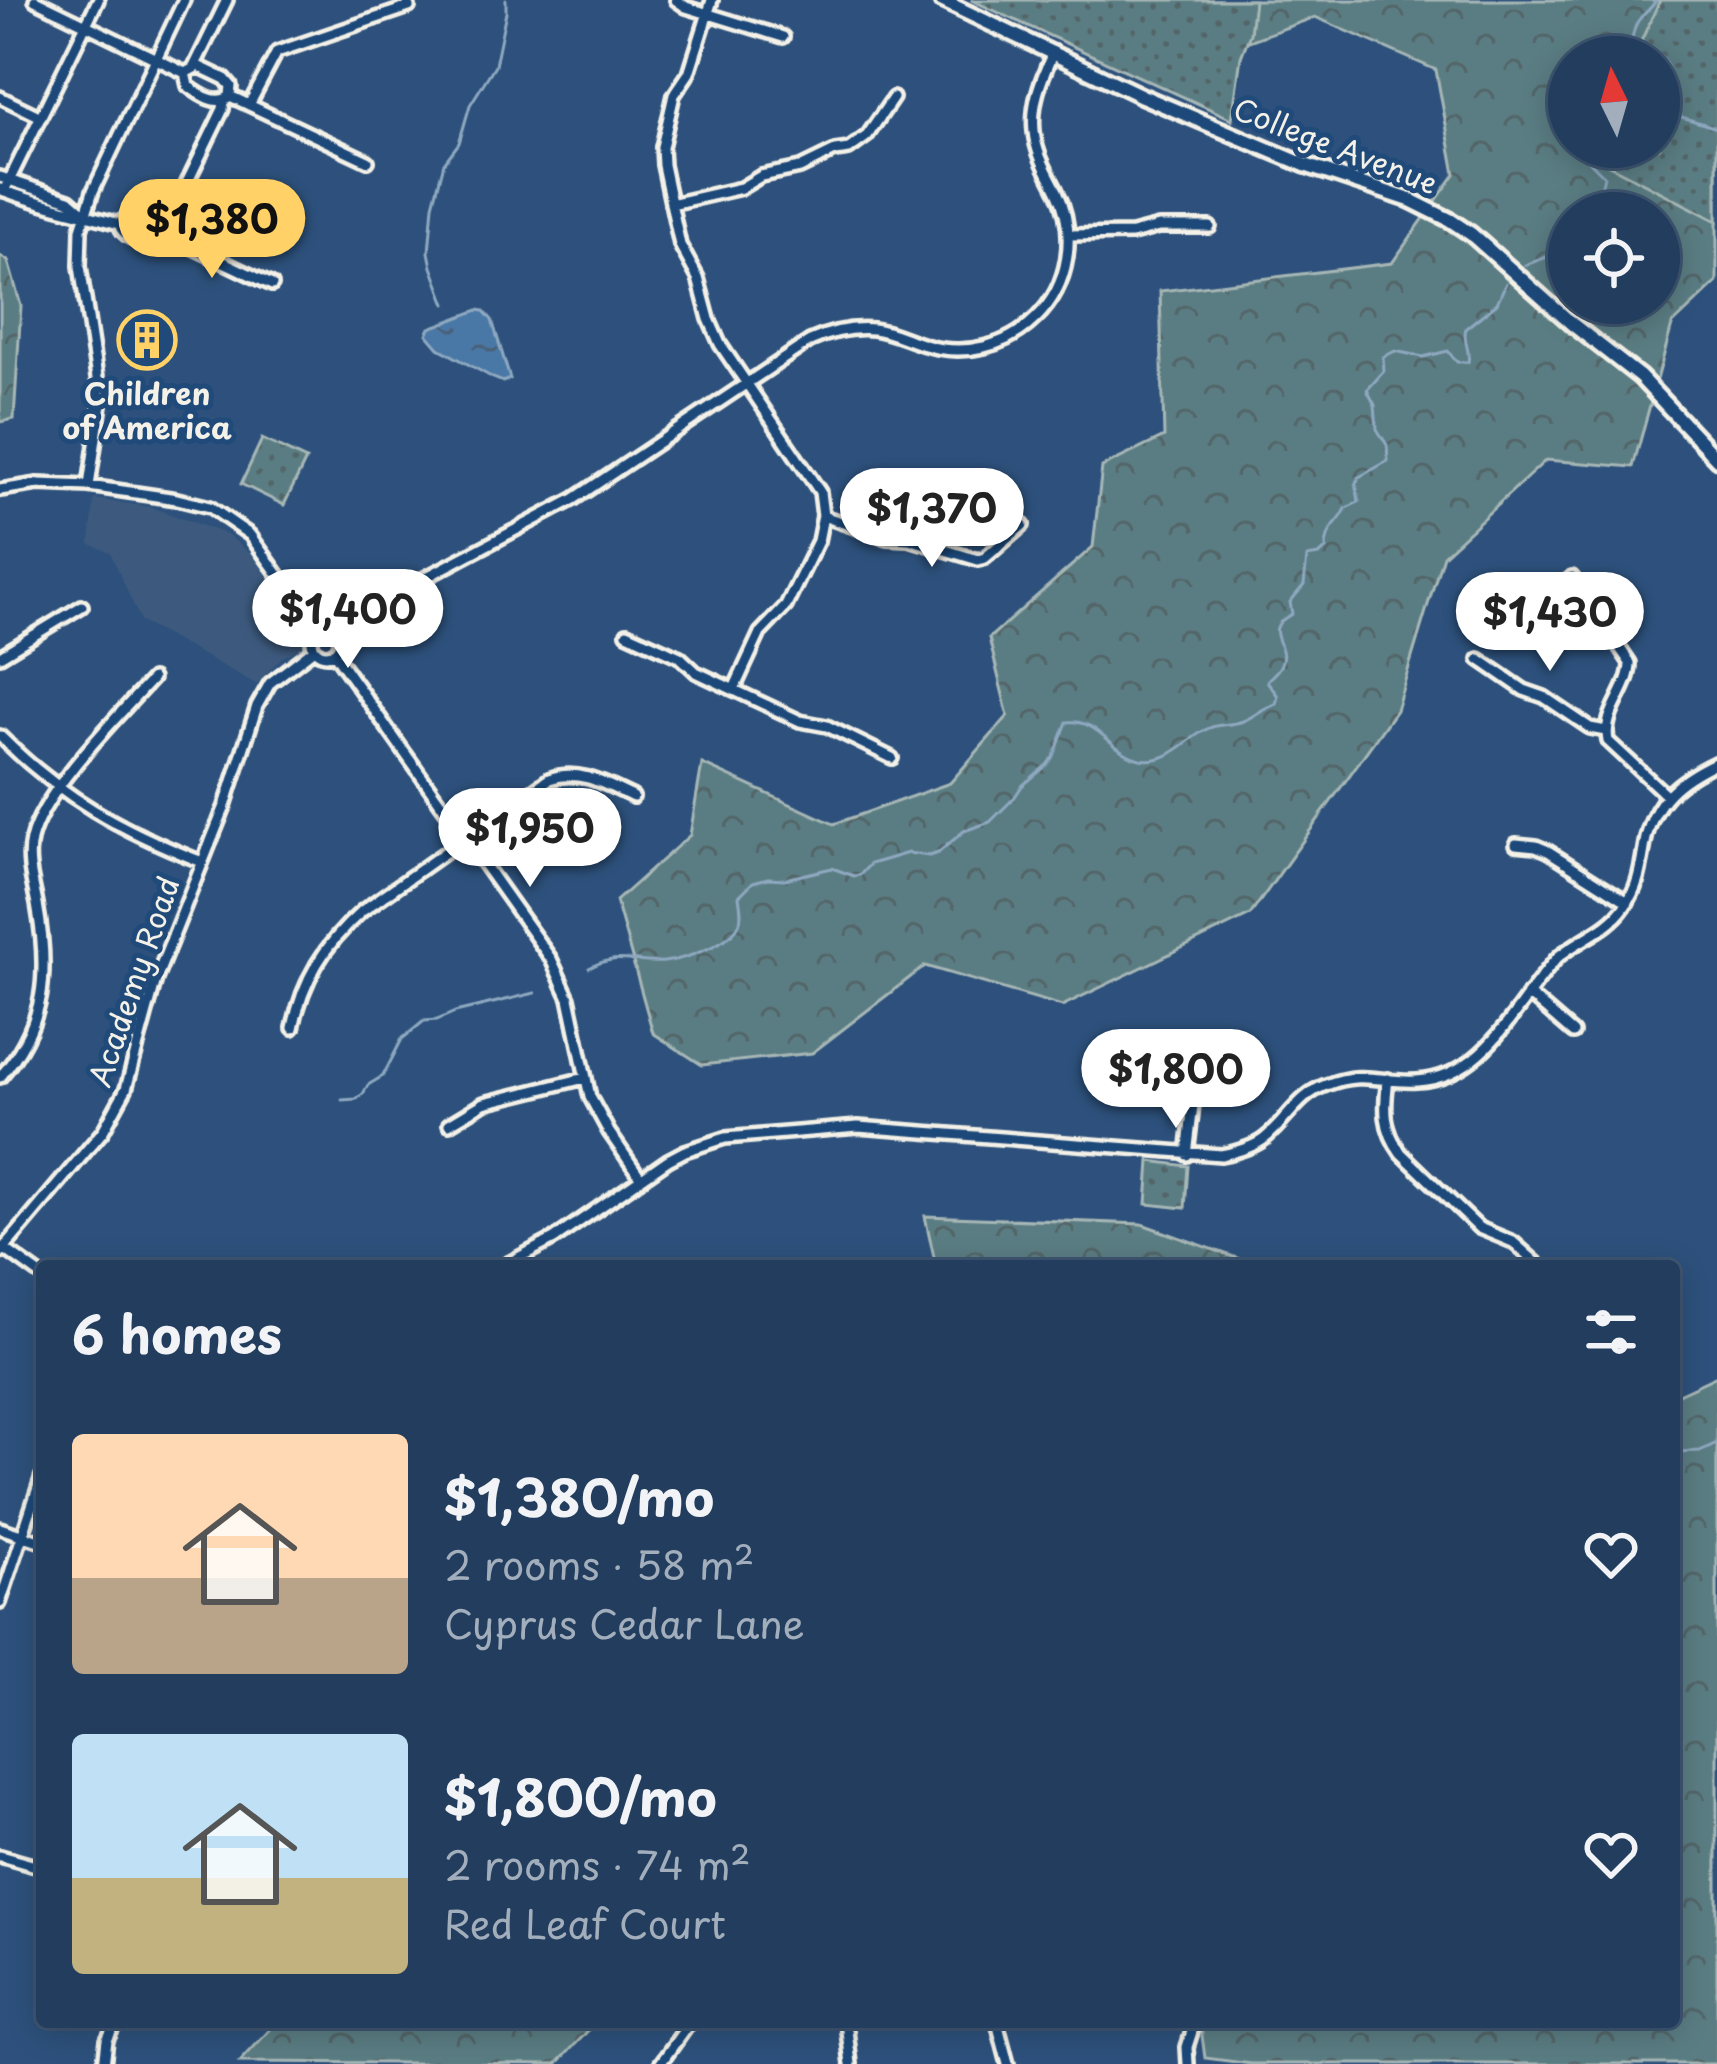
<!DOCTYPE html>
<html lang="en">
<head>
<meta charset="utf-8">
<style>
  :root { --surface:#223d5d; --page:#2e4866; --text:#f1f3f6; --muted:#a2aebc; --line:#3f5672; --accent:#ffd166 }
  body { margin:0; font-family:"Playpen Sans",sans-serif; background:var(--page); color:var(--text); height:100vh; display:flex; flex-direction:column; font-size:45px; white-space:nowrap }
  * { box-sizing:border-box; margin:0 }
  p { font-size:39px; color:var(--muted) }
  .icon { flex:none; width:66px; height:66px; fill:none; stroke:currentColor; stroke-width:2; stroke-linecap:round; stroke-linejoin:round }
  .map { position:relative; flex:1; overflow:hidden }
  .side { position:absolute; left:36px; top:1260px; width:1644px; height:768px; display:flex; flex-direction:column; background:var(--surface); border-radius:12px; box-shadow:0 6px 30px #0003,0 0 0 3px var(--line) }
  .side>* { flex:none }
  .needle { width:78px; rotate:355deg }
  .buttons { position:absolute; left:1548px; top:36px; display:grid; gap:24px }
  .buttons a { display:grid; place-items:center; width:132px; height:132px; border-radius:50%; background:var(--surface); box-shadow:0 6px 30px #0003,0 0 0 3px var(--line); font-size:60px }
  .price { position:absolute; translate:-50% -102px; padding:0 27px; border-radius:42px; background:#fff; color:#222; font-size:39px; line-height:78px; filter:drop-shadow(0 3px 6px #0008) }
  .price::after { content:''; position:absolute; left:50%; top:72px; width:36px; height:27px; margin-left:-18px; background:inherit; clip-path:polygon(0 0,100% 0,50% 100%) }
  .price.on { background:var(--accent); color:#111 }
  ul { padding:0; list-style:none }
  li { display:flex; align-items:center; gap:36px; height:300px; padding:0 36px }
  li span { display:grid; place-items:center; flex:none; width:336px; height:240px; border-radius:12px; color:#555 }
  li>.icon { margin-inline-start:auto }
  span .icon { width:144px; height:144px; fill:#fffc; stroke-width:1 }
  li b { font-size:51px }
  h2 { display:flex; justify-content:space-between; align-items:center; height:144px; padding:0 36px; font-size:51px }
  .map>svg:first-child { display:block }
  .built { fill:#3d5a7e }
  .forest { fill:url(#forest-crowns); stroke:#a7b7b6; stroke-width:3; fill-rule:evenodd }
  .park { fill:url(#park-dots); stroke:#a7b7b6; stroke-width:3 }
  .water { fill:url(#water-ripples); stroke:#8ea8c0; stroke-width:3 }
  .lines { fill:none; stroke-linecap:round; stroke-linejoin:round }
  .stream { stroke:#8ea8c0; stroke-width:3 }
  .street-casing { stroke:#f4f1e8; stroke-width:18 }
  .secondary-casing { stroke:#f4f1e8; stroke-width:21 }
  .street { stroke:#1f4a7a; stroke-width:9 }
  .secondary { stroke:#1f4a7a; stroke-width:12 }
  .labels { text-anchor:middle; stroke-width:10; stroke-linejoin:round; paint-order:stroke }
  .street-label { font-size:30px; fill:#f4f1e8; stroke:#1f4a7a }
  .poi-label { font-size:30px; font-weight:bold; fill:#f4f1e8; stroke:#1f4a7a }
</style>
</head>
<body>
<div class="map">
<svg width="1717" height="2064" viewBox="0 0 1717 2064">
  <defs>
    <pattern id="forest-crowns" width="20" height="18" patternUnits="userSpaceOnUse" patternTransform="scale(3)"><rect width="20" height="18" fill="#5a7d83"/><path d="M2 6a3 3 0 1 1 6 0M12 15a3 3 0 1 1 6 0" fill="none" stroke="#526568"/></pattern>
    <pattern id="park-dots" width="8" height="8" patternUnits="userSpaceOnUse" patternTransform="scale(3)"><rect width="8" height="8" fill="#5a7d83"/><path d="M2 2h.1M6 6h.1" fill="none" stroke="#526568" stroke-width="1.8" stroke-linecap="round"/></pattern>
    <pattern id="water-ripples" width="26" height="14" patternUnits="userSpaceOnUse" patternTransform="scale(3)"><rect width="26" height="14" fill="#4a77a6"/><path d="M2 4q2-2 4 0t4 0M15 11q2-2 4 0t4 0" fill="none" stroke="#4a6076"/></pattern>
  </defs>
  <rect width="100%" height="100%" fill="#2d517c"/>
  <filter id="ink" filterUnits="userSpaceOnUse"><feTurbulence type="fractalNoise" baseFrequency=".00833" numOctaves="2"/><feDisplacementMap in="SourceGraphic" scale="24" xChannelSelector="R" yChannelSelector="G"/><feConvolveMatrix kernelMatrix="1 2 1 2 8 2 1 2 1" color-interpolation-filters="sRGB"/></filter>
  <g filter="url(#ink)">
    <!-- built -->
    <path class="built" d="M94 499 151 507 228 535 252 555 306 631 302 647 281 658 256 684 141 622 110 552 90 544Z"/>
    <!-- forest -->
    <path class="forest" d="M1050 0H1717V282L1672 325 1633 467 1546 460 1443 555 1396 710 1250 915 1062 1006 925 966 812 1053 702 1065 653 1033 616 901 690 835 702 764 834 824 950 783 1008 716 989 638 1093 547 1102 467 1164 437 1160 291 1392 263 1455 174 1436 70 1315 17 1208 56ZM1569 57H1659V147H1569ZM1569 213H1659V303H1569Z
      M0 256 8 261 21 306 14 419 0 422Z
      M925 1216 1142 1224 1259 1266H936Z
      M1717 1376V2064H1251L1205 2058 1201 2028 1206 2022H1674V1396Z
      M277 2022H596L557 2064 240 2062Z"/>
    <!-- park -->
    <path class="park" d="M971 0H1254L1250 34 1241 57 1232 119Z
      M1660 0H1717V221L1578 149 1659 147V57H1624L1630 47 1637 50Z
      M262 439 306 460 284 505 241 484Z
      M1150 1161 1188 1166 1185 1208 1147 1204Z"/>
    <!-- water -->
    <path class="water" d="M478 310 484 311 492 320 510 379 503 382 493 378 439 348 427 334 430 328Z"/>
    <g class="lines">
      <!-- stream -->
      <path class="stream" d="M1632 40C1642 46 1651 48 1659 55 1674 67 1669 97 1675 115
        M1629 57C1631 46 1632 30 1638 21 1644 12 1651 10 1656 0
        M1659 122 1675 115 1717 128
        M1579 213 1587 203 1599 198 1604 176 1585 157 1586 147
        M1525 265 1569 249
        M446 304 432 267 429 252 433 205 444 163 459 143 470 105 495 65 506 12V0
        M589 968C619 951 633 965 664 962 683 960 732 943 739 924 743 916 740 905 739 896L753 882 768 878 785 879 832 868 854 876 860 875 870 864 881 861 908 853 929 856 938 853 964 831 990 822 1014 798 1022 786 1047 765 1054 756 1067 722C1099 718 1111 753 1140 759 1170 764 1183 741 1207 729 1218 723 1231 726 1243 721 1256 716 1261 708 1276 704L1278 696 1267 681C1271 676 1277 672 1280 666 1292 644 1258 631 1292 614L1290 602 1304 585 1307 557 1319 555 1326 549C1327 525 1339 526 1346 508L1359 502 1356 483 1359 477 1388 461 1387 445 1377 429 1375 405 1367 390 1384 371 1383 357 1395 351 1423 357 1448 351 1457 362H1468C1471 350 1462 341 1466 328L1497 303 1506 283
        M342 1100 356 1099 363 1094 368 1085 383 1076 402 1039 424 1021 437 1020 455 1012 535 993
        M1674 1452 1700 1451 1717 1443"/>
      <defs>
        <path id="street" d="M35 0 185 73 188 86C200 95 217 107 230 96L231 86 225 79 198 66 185 73
          M676 0 686 7 783 37
          M712 0 689 73 674 95 662 147 663 165 680 245 698 278 709 319 720 344 814 483 820 492 823 516 818 541 786 606 760 633 734 689
          M194 67 227 0
          M230 96 368 161
          M0 97 41 117
          M249 105 277 52 409 7 407 0
          M0 177 69 200 85 214
          M0 189C39 205 79 212 119 224 124 241 146 243 162 245L171 237 167 224C152 217 131 209 119 224
          M4 191 98 0
          M671 204 741 188 761 176 800 168 835 151 849 149 867 136 893 98
          M167 224 223 109 224 101
          M1069 235 1132 234 1159 227H1210
          M171 237 272 285
          M89 486 101 404 80 266 81 229 93 191 184 0
          M0 490 38 484 89 486 177 499 210 507 250 535 317 629
          M823 516 887 538 909 539 978 560 985 558 1023 525
          M1572 577 1630 663C1630 690 1602 713 1608 741L1665 794
          M312 641a14 14 0 1 1 28 0a14 14 0 1 1-28 0Z
          M338 632 404 589 574 499 810 341C830 332 851 327 873 329 891 331 907 340 925 345 964 357 1007 347 1036 318 1070 285 1077 233 1057 191 1047 171 1036 154 1034 131 1031 102 1042 78 1053 52
          M627 633 680 657 696 672 800 721 827 726 892 758
          M334 653 551 959 569 998 590 1097 609 1132 640 1177
          M0 656 82 606
          M1479 659 1524 690 1544 697 1590 728 1606 731
          M0 736C62 798 121 830 202 862
          M1516 844 1536 846 1548 851 1628 902
          M1528 994 1573 1033
          M293 1028C303 979 324 945 362 911L549 779C579 768 605 784 633 797
          M0 1077C47 1023 49 971 37 904 33 883 26 861 31 840 42 792 118 716 152 679
          M1388 1079C1384 1108 1383 1129 1401 1153L1479 1228 1513 1242 1540 1266
          M449 1124 484 1103 585 1078
          M1187 1155 1199 1054 1208 1045 1232 1041
          M2 1247 42 1276
          M0 1253 103 1131 126 1089 156 979 225 806 257 706 270 683 314 649
          M503 1266 554 1239 668 1160 685 1151 725 1138 858 1127 1221 1155C1236 1152 1252 1148 1264 1139 1287 1121 1298 1095 1326 1085 1364 1070 1381 1083 1417 1081 1487 1077 1516 1003 1558 957 1580 938 1608 931 1625 906 1639 886 1641 866 1645 843 1653 800 1679 780 1717 762
          M0 1528 42 1542
          M0 1603 42 1476
          M0 1856 32 1865 42 1864
          M846 2022 851 2064
          M997 2022 1008 2064
          M104 2064 107 2040 116 2022
          M660 2064 690 2022
          M1188 2064 1187 2047 1195 2022"/>
        <path id="secondary" d="M941 0 1142 96 1305 165 1410 200 1450 220 1471 234 1572 324 1640 377 1717 459"/>
      </defs>
      <!-- street casing -->
      <use href="#street" class="street-casing"/>
      <!-- secondary casing -->
      <use href="#secondary" class="secondary-casing"/>
      <!-- street -->
      <use href="#street" class="street"/>
      <!-- secondary -->
      <use href="#secondary" class="secondary"/>
    </g>
  </g>
  <!-- icons -->
  <defs>
    <symbol id="building-ring" viewBox="-11 -11 22 22"><circle r="9.5" fill="#1f4a7a" stroke="#ffd166" stroke-width="1.5"/><path d="M-4-6H4V6H1V3H-1V6H-4ZM-2.5-4.3h1.7v1.8h-1.7ZM.8-4.3h1.7v1.8H.8ZM-2.5-1h1.7V.8h-1.7ZM.8-1h1.7V.8H.8Z" fill="#ffd166"/></symbol>
  </defs>
  <g fill-rule="evenodd">
    <use href="#building-ring" x="114" y="307" width="66" height="66"/>
  </g>
  <g class="labels">
    <!-- street labels -->
    <g class="street-label">
      <text transform="translate(1335 147) rotate(21)" y="10">College Avenue</text>
      <text transform="translate(135 982) rotate(-71)" y="10">Academy Road</text>
    </g>
    <!-- poi labels -->
    <g class="poi-label">
      <text x="147" y="405">Children<tspan x="147" dy="34">of America</tspan></text>
    </g>
  </g>
</svg>
<div class="buttons">
<a><svg class="needle" viewBox="-14 -14 28 28"><path d="M0-13l5 13h-10z" fill="#e53935"/><path d="M0 13l5-13h-10z" fill="#a2aebc"/></svg></a>
<a><svg class="icon" aria-label="locate" viewBox="0 0 24 24"><circle cx="12" cy="12" r="6"/><path d="M12 2v4M12 18v4M2 12h4M18 12h4"/></svg></a>
</div>
<b class="price on" style="left:212px;top:281px">$1,380</b>
<b class="price" style="left:932px;top:570px">$1,370</b>
<b class="price" style="left:348px;top:671px">$1,400</b>
<b class="price" style="left:1550px;top:674px">$1,430</b>
<b class="price" style="left:530px;top:890px">$1,950</b>
<b class="price" style="left:1176px;top:1131px">$1,800</b>
<section class="side">
<h2>6 homes<svg class="icon" aria-label="filters" viewBox="0 0 24 24"><path d="M4 7h16M4 17h16"/><circle cx="9" cy="7" r="2"/><circle cx="15" cy="17" r="2"/></svg></h2>
<ul>
<li><span style="background:linear-gradient(#ffd9b3 60%,#b9a48a 0)"><svg class="icon" aria-label="home" viewBox="0 0 24 24"><path d="M3 11l9-7 9 7M6 9v11h12V9"/></svg></span><div><b>$1,380/mo</b><p>2 rooms · 58 m²</p><p>Cyprus Cedar Lane</p></div><svg class="icon" aria-label="heart" viewBox="0 0 24 24"><path d="M12 20l-8-8c-3-5 5-10 8-4 3-6 11-1 8 4z"/></svg></li>
<li><span style="background:linear-gradient(#bfe0f5 60%,#c2b280 0)"><svg class="icon" aria-label="home" viewBox="0 0 24 24"><path d="M3 11l9-7 9 7M6 9v11h12V9"/></svg></span><div><b>$1,800/mo</b><p>2 rooms · 74 m²</p><p>Red Leaf Court</p></div><svg class="icon" aria-label="heart" viewBox="0 0 24 24"><path d="M12 20l-8-8c-3-5 5-10 8-4 3-6 11-1 8 4z"/></svg></li>
</ul>
</section>
</div>
</body>
</html>
